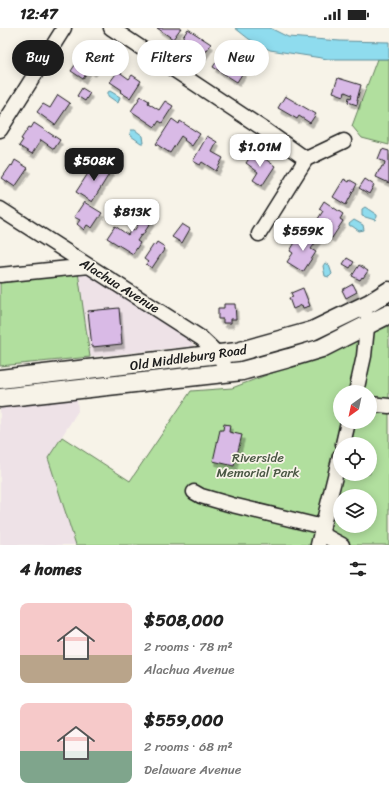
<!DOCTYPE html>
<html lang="en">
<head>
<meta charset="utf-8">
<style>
  :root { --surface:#fff; --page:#f6f6f6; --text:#222; --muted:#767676; --accent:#1c1c1c }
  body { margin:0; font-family:Sriracha,sans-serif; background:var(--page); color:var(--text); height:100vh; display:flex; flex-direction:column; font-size:15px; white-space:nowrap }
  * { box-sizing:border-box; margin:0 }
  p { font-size:13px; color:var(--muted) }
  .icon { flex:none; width:22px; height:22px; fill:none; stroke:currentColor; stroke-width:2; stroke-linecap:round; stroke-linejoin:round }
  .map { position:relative; height:517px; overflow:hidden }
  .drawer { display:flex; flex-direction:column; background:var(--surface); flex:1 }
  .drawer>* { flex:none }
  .top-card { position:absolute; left:12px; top:12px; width:365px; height:36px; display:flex; gap:8px }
  .needle { width:26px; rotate:213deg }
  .tools { position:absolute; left:333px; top:357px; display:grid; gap:8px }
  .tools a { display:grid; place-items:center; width:44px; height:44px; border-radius:50%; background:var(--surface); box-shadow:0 2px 10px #0003; font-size:20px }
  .price { position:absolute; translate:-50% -34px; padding:0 9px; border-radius:8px; background:#fff; color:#222; font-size:13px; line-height:26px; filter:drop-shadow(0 1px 2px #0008) }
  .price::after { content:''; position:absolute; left:50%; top:24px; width:12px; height:9px; margin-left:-6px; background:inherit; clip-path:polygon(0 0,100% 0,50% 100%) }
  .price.active { background:var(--accent); color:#fff }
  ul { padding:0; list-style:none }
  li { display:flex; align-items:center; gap:12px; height:100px; padding:0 20px }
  li span { display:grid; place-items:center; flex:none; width:112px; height:80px; border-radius:8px; color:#555 }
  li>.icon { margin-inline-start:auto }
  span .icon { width:48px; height:48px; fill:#fffc; stroke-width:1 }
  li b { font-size:17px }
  h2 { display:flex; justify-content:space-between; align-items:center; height:48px; padding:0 20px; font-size:17px }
  .tag { padding:0 14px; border-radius:18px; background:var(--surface); box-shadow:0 2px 10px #0003; font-size:14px; line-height:36px }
  .tag.active { background:var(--accent); color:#fff }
  .status { display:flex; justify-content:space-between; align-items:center; height:28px; padding:0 20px; background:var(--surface); direction:ltr }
  .status svg { height:11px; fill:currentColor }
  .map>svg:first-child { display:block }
  .built { fill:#eee2e7 }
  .green { fill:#b1df9e; stroke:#667e5d; fill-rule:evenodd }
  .water { fill:#8fdcee; stroke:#618f9a }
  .building { fill:#d9bae6; stroke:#1c1c1c; filter:url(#shadow) }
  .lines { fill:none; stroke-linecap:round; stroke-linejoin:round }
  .minor-casing { stroke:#1c1c1c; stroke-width:17 }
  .major-casing { stroke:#1c1c1c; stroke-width:21 }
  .minor { stroke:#f7f3e8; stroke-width:14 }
  .major { stroke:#f7f3e8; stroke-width:18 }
  .labels { text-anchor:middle; stroke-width:3.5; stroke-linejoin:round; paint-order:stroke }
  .street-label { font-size:13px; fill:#1c1c1c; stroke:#f7f3e8 }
  .park-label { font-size:13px; fill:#495643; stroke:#f7f3e8 }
</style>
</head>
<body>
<div class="status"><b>12:47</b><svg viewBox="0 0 49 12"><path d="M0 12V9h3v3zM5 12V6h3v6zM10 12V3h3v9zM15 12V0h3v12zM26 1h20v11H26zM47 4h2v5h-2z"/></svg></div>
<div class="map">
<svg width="389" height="517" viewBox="0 0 389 517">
  <defs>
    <filter id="shadow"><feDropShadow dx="2.5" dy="4.5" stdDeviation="0" flood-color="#0004"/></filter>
  </defs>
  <rect width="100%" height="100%" fill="#f7f3e8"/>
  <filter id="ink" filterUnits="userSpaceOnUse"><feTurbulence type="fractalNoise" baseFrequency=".025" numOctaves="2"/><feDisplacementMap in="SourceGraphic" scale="8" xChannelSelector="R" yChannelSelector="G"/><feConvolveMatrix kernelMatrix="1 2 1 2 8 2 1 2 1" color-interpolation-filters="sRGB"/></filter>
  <g filter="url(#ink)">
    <!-- built -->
    <path class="built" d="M78 244 94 246 185 304 194 318 90 329Z
      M77 371 78 383 48 430 76 517H0V379Z"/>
    <!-- green -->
    <path class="green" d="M377 31H389V117L362 110 352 98Z
      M78 244 90 329 0 338V252Z
      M389 298V517H76L48 430 62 409 130 453 191 363 232 360 336 321ZM340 364H370V394H340ZM340 416H370V446H340ZM340 468H370V498H340Z"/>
    <!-- water -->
    <path class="water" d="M235 0H270L288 9 340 13 389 14V31H328L270 22 249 11Z
      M239 20 242 23H245L247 30 242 32 236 26V24Z
      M110 63 120 69 118 75 108 68V64Z
      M131 102H135L143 108 144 115H141L131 108 130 105Z
      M365 179 377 187V189L375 192 362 188V181Z
      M354 192 363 197 364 202 359 203 352 198H350L349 196Z
      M325 235 329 237 332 246 329 249 325 248 323 238Z"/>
    <!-- building -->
    <path class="building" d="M157 0H181L173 11Z
      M188 1 211 16 201 31 185 21 188 17 181 12Z
      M88 15 107 28 93 44 89 41 83 51 71 43 77 34 79 35 85 26 83 24Z
      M224 22 241 34 237 39 244 43 237 54 213 39Z
      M118 43 129 51 132 47 141 53 130 70 120 64 122 62 110 54Z
      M338 50 361 57 357 72H358L357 77 348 74 349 69 351 70 352 67 345 64 344 68 333 64Z
      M82 60 90 65 85 73 77 68Z
      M58 67 70 75 55 97 37 84 43 76 50 80Z
      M141 68 149 73 148 75 159 82 165 73 173 78 162 95 159 93 155 99 131 83Z
      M285 68 316 86 310 95 299 88 297 91 278 80Z
      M172 91 179 96 180 93 200 106 192 118 184 112 185 111 181 108 170 125 156 116Z
      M34 95 60 112 54 121 41 112 32 126 19 118 23 112 21 111 29 99 31 100Z
      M207 108 217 114 212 124 223 130 216 143 202 134 200 137 193 133Z
      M382 121 389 123V155L376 149 379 142H380L382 138H384L385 134 378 131Z
      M254 123 275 138 262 158 253 152 258 144 246 135Z
      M15 132 28 140 15 159 2 150 11 137 12 138Z
      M96 133 111 143 92 174 76 164Z
      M344 151 349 154 350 152 357 156 346 177 333 169Z
      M365 151 374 157 369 166 359 160Z
      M324 173 343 186 340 191 343 193 332 210 314 197 323 183 319 181Z
      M84 174 102 185 92 200 87 197 84 202 77 196 80 192 74 189Z
      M149 179 157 185 142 208 141 207 137 213 140 215 133 226 107 210 115 198 128 207 131 201 134 203Z
      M182 196 190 201 182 215 172 209Z
      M306 204 318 211 311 221 316 224 303 244 287 234 293 225 290 223 297 211 300 213Z
      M157 214 165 219 163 221 164 222 152 240 146 236 148 234 144 231 154 216 155 217Z
      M347 230 354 234 350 240 343 236Z
      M359 237 368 243 363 250 362 249 360 252 352 248Z
      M353 256 357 264 346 270 342 262Z
      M303 260 310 278 303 280 302 277 293 281 289 270 293 269 291 265Z
      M224 276H235L236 291H231V295H223V291H218V280H224Z
      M119 280 122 316 92 319 88 283Z
      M224 396 230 397 229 404 242 407 234 438 213 433 220 402H223Z"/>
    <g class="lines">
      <defs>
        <path id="minor" d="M111 0 265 102 306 131
          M0 102 64 0
          M306 131 344 113
          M0 181 201 310 219 327 228 345
          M259 206 306 131
          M0 247 89 238
          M356 364 364 328 368 290
          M370 376 389 378
          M343 416 348 394
          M194 464 201 468 232 477 323 499
          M321 508 327 509 342 517
          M318 517 340 428"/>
        <path id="major" d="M0 351 237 324 312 303 370 275 389 263
          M0 370 242 343 289 330 322 320 389 286"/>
      </defs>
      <!-- minor casing -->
      <use href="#minor" class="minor-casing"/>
      <!-- major casing -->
      <use href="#major" class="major-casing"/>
      <!-- minor -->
      <use href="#minor" class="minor"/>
      <!-- major -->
      <use href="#major" class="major"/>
    </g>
  </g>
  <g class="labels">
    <!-- street labels -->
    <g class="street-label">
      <text transform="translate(120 257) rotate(32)" y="5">Alachua Avenue</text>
      <text transform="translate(188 329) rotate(-8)" y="5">Old Middleburg Road</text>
    </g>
    <!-- park labels -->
    <g class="park-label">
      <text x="258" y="434">Riverside<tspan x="258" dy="15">Memorial Park</tspan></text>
    </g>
  </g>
</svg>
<div class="tools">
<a><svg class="needle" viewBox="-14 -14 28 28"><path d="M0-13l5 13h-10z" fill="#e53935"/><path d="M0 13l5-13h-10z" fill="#767676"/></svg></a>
<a><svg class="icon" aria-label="locate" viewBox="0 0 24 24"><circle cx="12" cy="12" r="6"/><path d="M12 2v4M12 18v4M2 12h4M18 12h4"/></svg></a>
<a><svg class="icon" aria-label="layers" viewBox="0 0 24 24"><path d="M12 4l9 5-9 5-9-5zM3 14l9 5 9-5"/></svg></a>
</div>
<b class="price" style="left:260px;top:140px">$1.01M</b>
<b class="price active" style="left:94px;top:154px">$508K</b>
<b class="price" style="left:132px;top:205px">$813K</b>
<b class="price" style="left:303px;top:224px">$559K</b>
<div class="top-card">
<a class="tag active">Buy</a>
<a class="tag">Rent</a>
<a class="tag">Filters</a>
<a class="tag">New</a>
</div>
</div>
<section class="drawer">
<h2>4 homes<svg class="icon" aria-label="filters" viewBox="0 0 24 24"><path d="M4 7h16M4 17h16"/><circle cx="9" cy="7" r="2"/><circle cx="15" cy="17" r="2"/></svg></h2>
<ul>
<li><span style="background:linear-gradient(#f6c9c9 65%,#b9a48a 0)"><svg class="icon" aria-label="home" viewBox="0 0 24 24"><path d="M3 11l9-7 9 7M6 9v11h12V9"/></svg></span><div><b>$508,000</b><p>2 rooms · 78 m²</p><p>Alachua Avenue</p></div></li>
<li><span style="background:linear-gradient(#f6c9c9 60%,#7fa58c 0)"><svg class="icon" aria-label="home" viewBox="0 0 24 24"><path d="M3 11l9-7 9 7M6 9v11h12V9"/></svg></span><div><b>$559,000</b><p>2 rooms · 68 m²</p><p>Delaware Avenue</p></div></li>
</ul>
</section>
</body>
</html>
